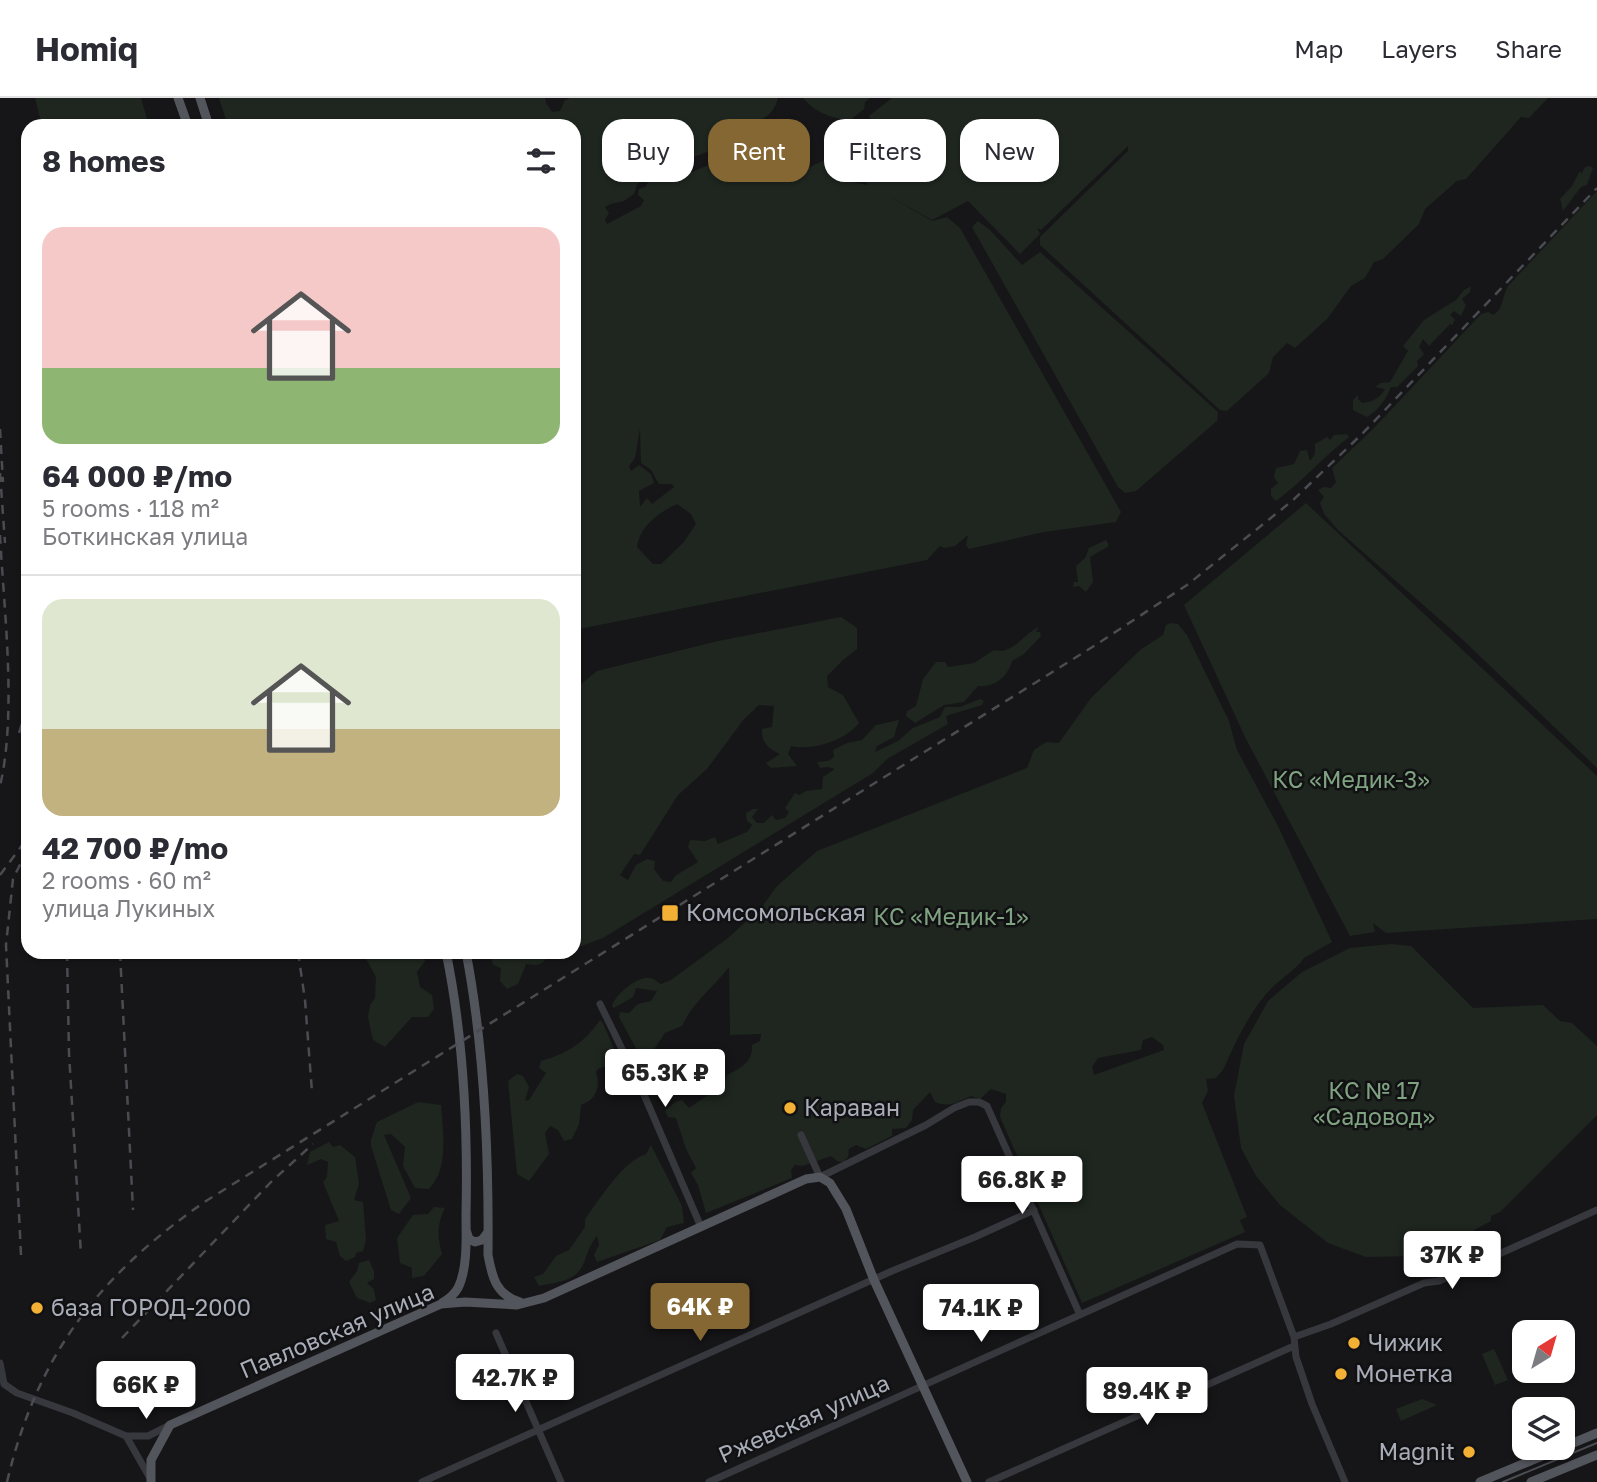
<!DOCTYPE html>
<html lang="en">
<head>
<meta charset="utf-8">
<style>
  :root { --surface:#fff; --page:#f2f2f3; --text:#2b2b33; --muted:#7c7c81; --line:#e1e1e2; --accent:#856733 }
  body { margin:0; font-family:"Golos Text",sans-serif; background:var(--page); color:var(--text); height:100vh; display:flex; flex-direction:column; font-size:26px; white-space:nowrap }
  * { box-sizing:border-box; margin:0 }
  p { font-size:23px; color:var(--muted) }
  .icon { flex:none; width:38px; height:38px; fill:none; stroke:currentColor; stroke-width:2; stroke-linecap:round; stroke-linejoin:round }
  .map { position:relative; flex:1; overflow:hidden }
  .drawer { position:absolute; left:21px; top:21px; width:560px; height:840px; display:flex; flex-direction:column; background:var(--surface); border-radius:21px; box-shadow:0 2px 5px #0004 }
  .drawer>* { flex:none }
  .guide { position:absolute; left:602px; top:21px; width:665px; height:63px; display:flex; gap:14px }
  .needle { width:46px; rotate:37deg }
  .buttons { position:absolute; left:1512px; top:1222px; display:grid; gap:14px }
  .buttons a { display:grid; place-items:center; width:63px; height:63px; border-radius:14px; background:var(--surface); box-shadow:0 2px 5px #0004; font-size:35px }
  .price { position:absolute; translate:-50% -60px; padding:0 16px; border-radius:7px; background:#fff; color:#222; font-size:23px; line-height:46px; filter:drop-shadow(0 2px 4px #0008) }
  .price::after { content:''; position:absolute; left:50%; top:42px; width:21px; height:16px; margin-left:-10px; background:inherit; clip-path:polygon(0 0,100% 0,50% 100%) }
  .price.selected { background:var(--accent); color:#fff }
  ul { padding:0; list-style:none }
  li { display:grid; align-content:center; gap:14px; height:371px; padding:0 21px }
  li+li { border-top:2px solid var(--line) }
  li span { display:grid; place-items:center; height:217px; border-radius:21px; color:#555 }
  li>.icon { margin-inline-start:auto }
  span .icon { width:126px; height:126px; fill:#fffc; stroke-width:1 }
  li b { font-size:30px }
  h2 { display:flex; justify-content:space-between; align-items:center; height:84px; padding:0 21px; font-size:30px }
  .chip { padding:0 24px; border-radius:21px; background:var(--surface); box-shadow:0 2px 5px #0004; font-size:24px; line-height:63px }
  .chip.selected { background:var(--accent); color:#fff }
  header { display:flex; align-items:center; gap:42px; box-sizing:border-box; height:98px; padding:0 35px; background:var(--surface); border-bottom:2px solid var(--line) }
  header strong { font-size:33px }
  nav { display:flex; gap:38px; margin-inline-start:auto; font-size:24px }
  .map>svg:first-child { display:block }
  .green { fill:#1e261f; fill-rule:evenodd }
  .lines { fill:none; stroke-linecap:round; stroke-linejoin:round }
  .minor { stroke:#37383d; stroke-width:7 }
  .major { stroke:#53555c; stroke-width:9 }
  .tram { stroke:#4a4c52; stroke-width:2 }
  .rail { stroke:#4a4c52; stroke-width:2.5; stroke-dasharray:9 7; stroke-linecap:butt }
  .poi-dot { fill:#f2b134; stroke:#111113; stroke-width:2.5 }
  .labels { text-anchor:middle; stroke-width:5; stroke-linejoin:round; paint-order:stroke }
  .park-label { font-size:23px; fill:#7fa381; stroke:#111113 }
  .poi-label { font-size:23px; fill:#a8adb8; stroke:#111113; text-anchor:start }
  .street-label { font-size:23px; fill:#a8adb8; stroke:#111113 }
</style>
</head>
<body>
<header>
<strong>Homiq</strong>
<nav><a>Map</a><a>Layers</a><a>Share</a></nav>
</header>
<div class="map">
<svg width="1597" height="1384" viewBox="0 0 1597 1384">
  <rect width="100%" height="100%" fill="#161618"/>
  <!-- green -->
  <path class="green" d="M35 0H141L149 28H42Z
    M219 0H545L546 5 552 14 560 13 565 2 570 0H778C773 20 759 24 741 26L729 42 717 39 707 54 691 60 677 71 682 78 721 62 727 61 737 70 746 61 756 68 775 47H788L783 64 785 72H804L853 48 857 50 885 43 869 18 892 0H1548L1529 20 1521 19 1466 81 1457 83 1425 111 1419 126 1383 161 1374 164 1365 180 1351 188 1327 221 1295 250 1287 245 1273 259 1269 275 1227 313 1220 312 1040 147V139L1128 53V48L1041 132 1037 130 1040 136 1020 156 968 103 932 122 889 98 932 123 947 119 960 130 1121 414 1116 424 1044 434 969 451 966 447 968 437 955 448 944 450 940 448 927 462 574 532V28H228ZM851 63 856 65 868 87 839 82 836 73 843 66ZM664 66 667 69 657 81H650L645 89 639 91 638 97 644 102 641 108 607 126 605 122 609 115 605 109 611 106 624 103 634 96 637 87 652 70 657 71ZM640 331 641 365 651 372 659 386H672L674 389 652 406 647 400 640 409 639 393 654 385 651 376 639 367 631 373 629 368 635 360ZM677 406 691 416 696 426 683 445 661 466H653L637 449C640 428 658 415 677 406Z
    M803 0H870L865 4 864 11 849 23C830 19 816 15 803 0Z
    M1589 68 1593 70 1587 87 1581 89 1563 113 1560 101 1572 88 1579 74 1582 75 1585 69Z
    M1597 93V670L1462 541 1339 433 1324 416 1320 405 1324 399 1318 392 1324 389 1331 390 1336 384 1332 370 1374 330 1481 216 1488 214 1493 217C1505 210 1501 198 1509 187Z
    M978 123 990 132 1022 167 1040 154 1218 314 1217 323 1136 393 1125 395 1118 389 972 129Z
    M1471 188 1470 194 1462 201 1466 207 1461 218 1454 213 1450 217 1455 222 1452 227 1450 226 1429 248 1423 241 1419 249 1424 256 1417 263 1418 268 1397 289H1391C1387 300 1377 314 1367 319L1353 312V302L1358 297V301L1362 305C1373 304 1380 300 1385 291L1375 289 1381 285 1390 284 1408 253 1403 248 1424 222 1456 202 1464 192Z
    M1347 336 1349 339C1323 359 1302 384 1276 403L1271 398V391L1278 385 1274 379 1276 370 1294 366 1300 353 1307 352 1310 363 1315 356V346L1327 339 1330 342 1334 337Z
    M1306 405 1597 678V821L1386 835 1373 825 1375 834 1350 838 1245 639 1184 507Z
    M1106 442 1109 448 1090 459 1093 484 1086 494 1079 488 1073 489 1074 484H1078L1076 468 1085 460 1089 450Z
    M841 519 857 530V551L843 562 827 578 828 589 843 597 859 625C846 642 813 653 791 648L788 656 797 668 771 670 766 665 780 656C769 651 761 645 762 631L772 629 774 608 759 607 744 621 707 671 678 697 640 757 634 756 620 777 628 782 636 767 647 761 655 763 654 771 663 783 671 784 675 778 698 764 688 749 690 742 705 743 715 739 718 746 747 734 752 727 747 723 746 715 753 711H758L752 719 757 725H764L772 717 776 722 785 720 789 714 785 710 795 695 799 697 806 693 822 691 823 679 835 671 828 669 820 670 817 664 828 663 834 659 833 652 847 645 862 642 876 627 899 622 894 639 877 648 875 654 898 643 913 630 940 619 945 609H960L980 601 984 603 982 607 946 618 948 626 887 661 873 675 603 840 574 851V592L597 573 718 543Z
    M1170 525 1178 526 1187 537 1229 623 1237 652 1278 728 1332 844 1304 860C1297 871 1277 883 1267 895 1248 917 1235 945 1223 972L1216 980 1206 981 1208 993 1202 1005 1247 1119 1240 1122 1245 1134 1082 1205 1000 1019 1001 1010 1006 1004V996L991 991 980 1001 971 998C958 1004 949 1010 935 1004L930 994 913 1012 912 1022 906 1030 892 1031V1038L866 1051 856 1047 849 1051 848 1059 843 1064 837 1063 831 1058 803 1068 795 1067 791 1072 792 1080 706 1115 698 1087 691 1075 696 1070 686 1051 676 1020 668 1019 665 1013 675 1004 682 1002 689 1010 724 986 727 977C741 970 753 964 752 947L760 943 761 936 730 937 729 869C712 891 693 904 682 928L665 935 648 960H641L619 919 620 914 629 915 638 906 651 903 657 893 636 890 633 899 614 910 612 908C615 897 637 878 650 880 654 880 657 884 661 886L671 882 728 840 761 810 777 788 817 753 1027 670 1034 652 1046 644 1059 645 1091 600 1140 552 1163 537 1166 527ZM1152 939 1163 947 1164 952 1094 977 1092 969 1098 960 1141 952 1143 942Z
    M1039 529 1036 534H1040L1041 538 1024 556 1012 563C1007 580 995 589 978 588L964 604 944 607 915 625 906 618 907 613 916 608 923 581 936 564H945L948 569 974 565 994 552C1013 557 1024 535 1039 529Z
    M1391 846 1411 848 1473 910 1543 907 1560 923 1572 925 1597 948V1017L1500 1114 1491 1118V1123L1441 1150 1418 1158 1366 1159 1328 1145 1280 1107 1256 1078 1241 1050 1234 998 1244 946 1268 903 1302 874 1350 850Z
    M366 854H423L425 863 417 874 420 889 432 897 434 911 428 919H412L385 949 373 942 368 919 370 907 375 900 376 879 365 859Z
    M489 854H550C543 867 540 868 526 866L518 886 507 891 500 883 501 870 493 867Z
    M600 922 603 925 633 997 625 996C618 987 620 974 609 967L598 971 596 974C601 989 596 1002 581 1007L579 1026 572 1041 564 1043 558 1032 550 1028 545 1035 549 1056 529 1083 517 1076 508 983 517 976 523 978 529 989 525 1003 529 1002 546 975 539 970 541 963C568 955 583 946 600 922Z
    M418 1004 441 1007C443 1035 449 1071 429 1091L415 1090 403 1068 405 1049 391 1036 384 1037 411 1100 399 1116 391 1112 371 1048V1042L377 1024Z
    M329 1044 333 1049 340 1047 355 1059 359 1086 354 1102 363 1104 366 1142 363 1153 356 1155 355 1159 346 1163 340 1158 336 1144 326 1141 325 1127 339 1123 323 1084 327 1079 328 1064 321 1061 307 1067 310 1054Z
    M651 1047 682 1108 684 1125 667 1129 660 1142 597 1164 594 1157 599 1147 597 1138C586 1151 587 1162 580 1172 571 1184 552 1185 539 1188L534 1179 543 1176 556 1158 569 1152 585 1129V1121C600 1101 622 1064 646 1056Z
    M434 1109 445 1110C437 1126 437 1138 442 1156L424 1178 412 1180V1170L400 1165 397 1140 413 1117 428 1116Z
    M369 1162 374 1173V1181L367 1185 374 1191 376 1202 370 1205 357 1200 349 1184 357 1173 359 1165Z
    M1494 1251 1508 1282 1495 1287 1482 1256Z
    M1422 1301 1437 1307 1401 1323 1396 1311Z"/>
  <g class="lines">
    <!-- minor -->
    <path class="minor" d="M600 906 642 992 701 1129
      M801 1037 820 1079 926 1027 954 1010 969 1004H979L987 1008 1080 1217
      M496 1235 561 1384
      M1294 1239 1331 1226 1424 1185 1439 1183 1597 1112
      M0 1265 4 1286 17 1295 73 1315 126 1338H148L170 1327
      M126 1338 150 1380
      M422 1384 892 1173 975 1139 1034 1112
      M709 1384 1237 1146 1260 1147 1294 1239 1296 1259 1312 1306 1345 1384
      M989 1384 1294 1248"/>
    <!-- major -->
    <path class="major" d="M178 0 188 28
      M200 0 209 28
      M466 854C485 953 489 1056 488 1157 492 1179 496 1197 520 1204
      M466 1132 469 1141 475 1144 482 1142 488 1134
      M442 1205C449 1201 454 1197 458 1190 468 1170 466 1138 466 1116 468 1027 464 941 446 854
      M151 1384V1362L170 1327 441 1206 465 1204 517 1207 544 1200 806 1081 820 1079 830 1085 846 1111 874 1182 967 1384
      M1480 1384 1597 1335
      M1531 1384 1597 1357"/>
    <!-- tram -->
    <path class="tram" d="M1503 1384 1597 1345"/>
    <!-- rail -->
    <path class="rail" d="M0 331 3 384
      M0 375 5 445
      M0 437C4 514 17 615 0 688
      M19 635 28 607
      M0 777 23 746
      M67 854 69 955 81 1157
      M120 854 133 1112
      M298 854 305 902 312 994
      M21 1157 6 847 13 781 28 750
      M122 1240 271 1084 313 1046
      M7 1384C37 1257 99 1177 206 1103L1094 548 1187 487 1292 403 1362 336 1597 90"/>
  </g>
  <!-- markers -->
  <g class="poi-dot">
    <rect x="661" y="806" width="18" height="18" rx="3.5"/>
    <circle cx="790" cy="1010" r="7"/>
    <circle cx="37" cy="1210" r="7"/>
    <circle cx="1354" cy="1245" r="7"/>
    <circle cx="1341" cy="1276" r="7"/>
    <circle cx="1469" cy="1354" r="7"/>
  </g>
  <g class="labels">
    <!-- park labels -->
    <g class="park-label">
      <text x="1351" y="690">КС «Медик-3»</text>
      <text x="951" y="827">КС «Медик-1»</text>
      <text x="1374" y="1001">КС № 17<tspan x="1374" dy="26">«Садовод»</tspan></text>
    </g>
    <!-- poi labels -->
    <g class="poi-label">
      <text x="686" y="823">Комсомольская</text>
      <text x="804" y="1018">Караван</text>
      <text x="51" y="1218">база ГОРОД-2000</text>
      <text x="1368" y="1253">Чижик</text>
      <text x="1355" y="1284">Монетка</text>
      <text x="1455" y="1362" text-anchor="end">Magnit</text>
    </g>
    <!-- street labels -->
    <g class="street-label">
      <text transform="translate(337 1233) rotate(-23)" y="8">Павловская улица</text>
      <text transform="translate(804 1321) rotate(-24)" y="8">Ржевская улица</text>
    </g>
  </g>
</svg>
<div class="buttons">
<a><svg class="needle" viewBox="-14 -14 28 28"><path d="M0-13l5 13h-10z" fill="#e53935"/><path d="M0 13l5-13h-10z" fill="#7c7c81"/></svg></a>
<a><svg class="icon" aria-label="layers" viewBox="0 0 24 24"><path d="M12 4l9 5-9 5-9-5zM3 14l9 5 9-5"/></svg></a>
</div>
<b class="price" style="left:665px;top:1011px">65.3K ₽</b>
<b class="price" style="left:1022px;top:1118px">66.8K ₽</b>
<b class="price" style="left:1452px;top:1193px">37K ₽</b>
<b class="price selected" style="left:700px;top:1245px">64K ₽</b>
<b class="price" style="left:981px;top:1246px">74.1K ₽</b>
<b class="price" style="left:515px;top:1316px">42.7K ₽</b>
<b class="price" style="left:146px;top:1323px">66K ₽</b>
<b class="price" style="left:1147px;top:1329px">89.4K ₽</b>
<div class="guide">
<a class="chip">Buy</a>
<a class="chip selected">Rent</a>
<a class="chip">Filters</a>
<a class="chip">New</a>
</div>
<section class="drawer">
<h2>8 homes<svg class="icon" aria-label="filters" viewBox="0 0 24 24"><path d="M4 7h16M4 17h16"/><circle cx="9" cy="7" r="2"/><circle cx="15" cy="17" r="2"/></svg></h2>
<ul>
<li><span style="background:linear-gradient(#f6c9c9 65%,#8fb573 0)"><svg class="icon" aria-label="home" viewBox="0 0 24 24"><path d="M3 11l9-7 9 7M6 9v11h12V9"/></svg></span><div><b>64 000 ₽/mo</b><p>5 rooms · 118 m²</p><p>Боткинская улица</p></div></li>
<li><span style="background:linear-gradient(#dfe7d0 60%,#c2b280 0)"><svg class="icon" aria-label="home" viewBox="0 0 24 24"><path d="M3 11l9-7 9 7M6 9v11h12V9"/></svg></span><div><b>42 700 ₽/mo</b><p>2 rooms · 60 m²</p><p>улица Лукиных</p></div></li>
</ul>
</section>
</div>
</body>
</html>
